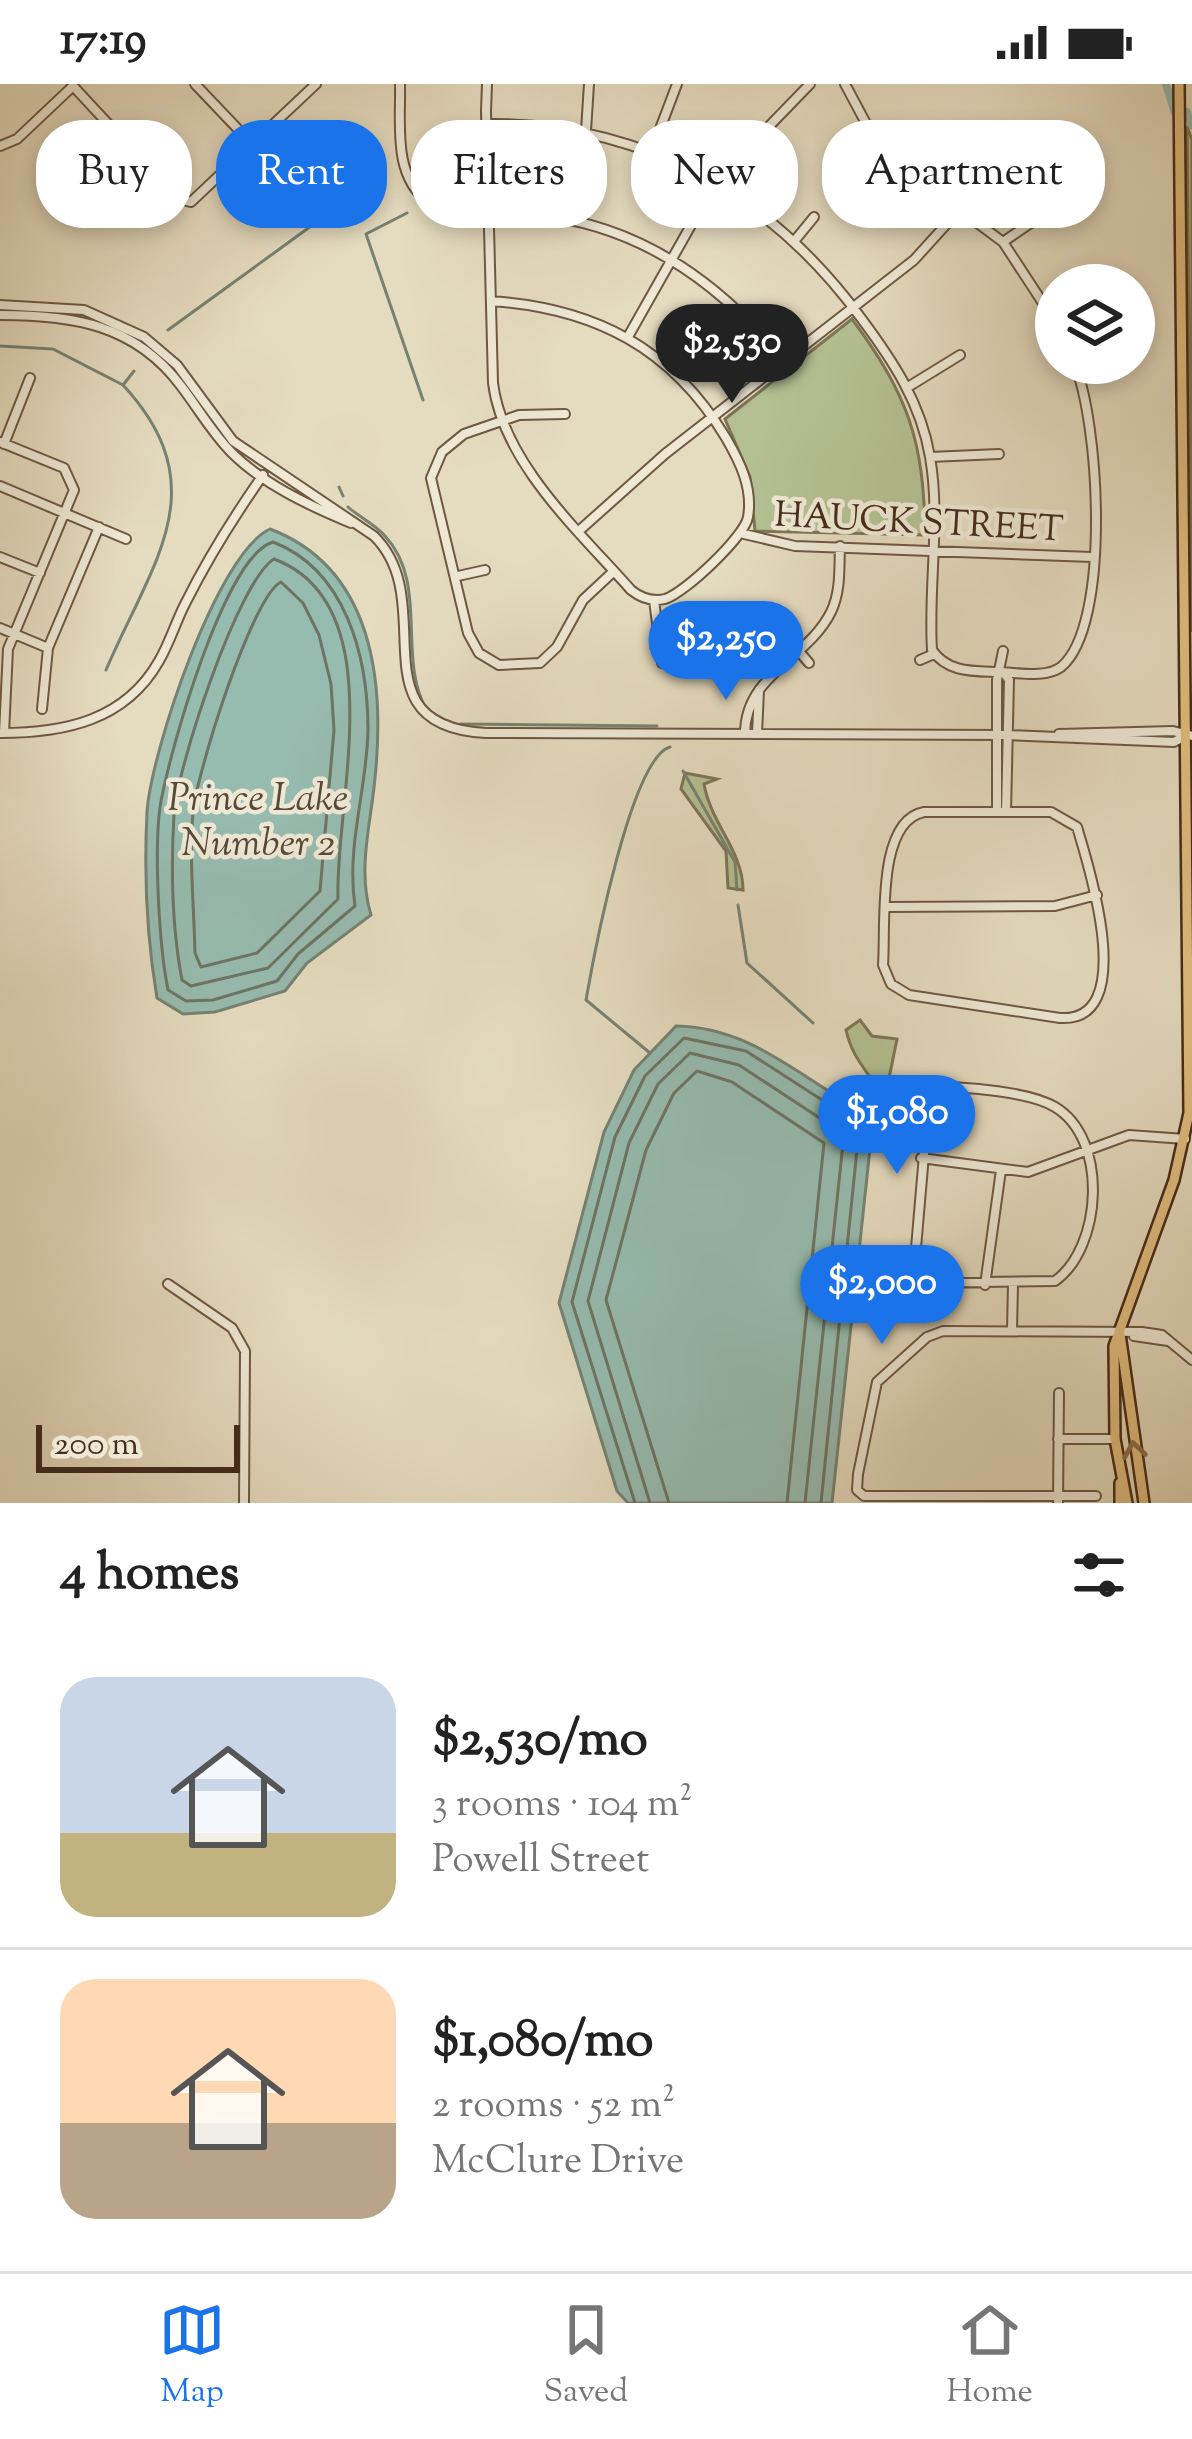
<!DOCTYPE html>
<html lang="en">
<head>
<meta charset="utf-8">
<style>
  :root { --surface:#fff; --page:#f2f2f2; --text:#222; --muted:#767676; --line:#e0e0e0; --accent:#1a73e8 }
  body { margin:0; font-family:"Sorts Mill Goudy",serif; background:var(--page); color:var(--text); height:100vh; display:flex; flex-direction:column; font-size:45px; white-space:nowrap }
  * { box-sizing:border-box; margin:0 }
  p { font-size:39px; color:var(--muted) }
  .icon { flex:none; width:66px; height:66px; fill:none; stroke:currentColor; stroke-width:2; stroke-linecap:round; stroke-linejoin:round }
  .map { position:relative; height:1419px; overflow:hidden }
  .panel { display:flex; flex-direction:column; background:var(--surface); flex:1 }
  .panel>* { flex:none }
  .banner { position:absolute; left:36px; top:36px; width:1122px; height:108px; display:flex; gap:24px }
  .fabs { position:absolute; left:1035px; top:180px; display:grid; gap:24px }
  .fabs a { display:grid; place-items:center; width:120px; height:120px; border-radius:50%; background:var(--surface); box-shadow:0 6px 18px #0003; font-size:60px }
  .scale { position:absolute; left:36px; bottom:30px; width:204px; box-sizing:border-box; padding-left:12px; border:6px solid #462c19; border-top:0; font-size:33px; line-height:42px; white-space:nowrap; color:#462c19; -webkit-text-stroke:9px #eee8d5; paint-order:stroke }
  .price { position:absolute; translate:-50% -102px; padding:0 27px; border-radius:42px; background:var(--accent); color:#fff; font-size:39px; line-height:78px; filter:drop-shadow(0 3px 6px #0008) }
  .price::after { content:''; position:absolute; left:50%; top:72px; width:36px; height:27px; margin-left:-18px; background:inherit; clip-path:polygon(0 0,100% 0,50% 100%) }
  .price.selected { background:#222; color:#fff }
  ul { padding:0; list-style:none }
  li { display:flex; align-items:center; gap:36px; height:300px; padding:0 60px }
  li+li { border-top:3px solid var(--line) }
  li span { display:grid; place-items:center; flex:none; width:336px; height:240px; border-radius:36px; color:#555 }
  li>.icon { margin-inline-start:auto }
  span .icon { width:144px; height:144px; fill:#fffc; stroke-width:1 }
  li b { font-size:51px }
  h2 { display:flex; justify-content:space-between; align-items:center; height:144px; padding:0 60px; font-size:51px }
  .chip { padding:0 42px; border-radius:48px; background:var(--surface); box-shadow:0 6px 18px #0003; font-size:42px; line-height:108px }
  .chip.selected { background:var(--accent); color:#fff }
  .status { display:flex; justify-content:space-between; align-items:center; height:84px; padding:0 60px; background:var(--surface); direction:ltr }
  .status svg { height:33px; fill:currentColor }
  .tab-bar { display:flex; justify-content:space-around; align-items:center; height:168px; border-top:3px solid var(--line); background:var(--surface); font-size:33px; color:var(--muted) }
  .tab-bar a { display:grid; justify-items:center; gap:6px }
  .tab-bar .selected { color:var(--accent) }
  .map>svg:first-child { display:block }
  .green { fill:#b4c092; stroke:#7d7656; stroke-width:3 }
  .water { fill:#96bbaf; stroke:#768273; stroke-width:3 }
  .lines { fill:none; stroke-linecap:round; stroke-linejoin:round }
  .shore { stroke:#6e7464; stroke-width:3 }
  .stream { stroke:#768273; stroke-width:3 }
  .canal { stroke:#96bbaf; stroke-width:8 }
  .minor-casing { stroke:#6e5842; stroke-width:12 }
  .major-casing { stroke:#462c19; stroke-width:14 }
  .minor { stroke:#eee8d5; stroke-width:8 }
  .major { stroke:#e2be80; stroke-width:9 }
  .oneway { stroke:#8c6e47 }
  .labels { text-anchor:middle; stroke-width:9; stroke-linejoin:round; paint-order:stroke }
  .street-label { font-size:36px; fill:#462c19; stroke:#eee8d5 }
  .water-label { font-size:39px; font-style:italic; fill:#564937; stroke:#eee8d5 }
</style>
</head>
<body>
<div class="status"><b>17:19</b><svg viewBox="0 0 49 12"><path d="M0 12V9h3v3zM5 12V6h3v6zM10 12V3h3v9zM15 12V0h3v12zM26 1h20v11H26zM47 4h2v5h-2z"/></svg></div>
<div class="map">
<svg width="1192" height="1419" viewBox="0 0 1192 1419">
  <rect width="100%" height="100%" fill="#e5dbbf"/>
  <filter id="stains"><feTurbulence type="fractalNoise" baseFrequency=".00167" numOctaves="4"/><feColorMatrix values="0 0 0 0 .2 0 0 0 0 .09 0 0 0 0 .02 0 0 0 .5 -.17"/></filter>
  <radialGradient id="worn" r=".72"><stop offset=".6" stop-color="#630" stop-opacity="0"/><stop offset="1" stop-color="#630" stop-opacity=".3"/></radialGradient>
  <!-- green -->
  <path class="green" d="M1187 42 1192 56V548Z
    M852 235C908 311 924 356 925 451L755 447 750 393 725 335Z
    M685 689 717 695 704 700C711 740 743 767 743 806L728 804 726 767 681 705Z
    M860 936 872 952 897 955 884 1019C873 989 854 981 846 946Z"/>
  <!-- water -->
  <path class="water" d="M270 445C373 484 385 597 375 694 371 740 357 785 371 831L307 879 285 907 215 928 183 930 157 914C147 855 144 788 147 728 151 668 217 469 270 445Z
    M676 942C751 943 799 993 862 1027L872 1046 832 1419H628L617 1407 559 1219 604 1048 634 986Z"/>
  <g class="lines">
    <!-- shore -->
    <path class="shore" d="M273 458C346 486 368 573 368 646 367 705 346 762 355 822L298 870 277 897 213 916 186 917 168 906C159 861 154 768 160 723 168 673 224 472 273 458Z
      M274 475C395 520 334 722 338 815L268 884 191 902 182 896C172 844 171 782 174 730 177 684 238 497 274 475Z
      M281 498 303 519 319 551 331 600 334 646 320 807 257 869 201 883 195 869C194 823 189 774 193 729 196 691 252 512 281 498Z
      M635 1419 572 1218 615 1053 645 992 684 954 746 967 853 1036 859 1046 821 1419
      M650 1419 588 1217 629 1059 658 1000 690 969 739 981 844 1050 805 1419
      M669 1419 606 1216 646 1066 674 1009 697 987 732 998 824 1059 787 1419"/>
    <!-- stream -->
    <path class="stream" d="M407 129 366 150 423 316
      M168 246 329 129 340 138
      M0 262 53 265 123 301 134 287
      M339 403 343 412
      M348 423C359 433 375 440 385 452 429 499 397 573 426 625
      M106 586C152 478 218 404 123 301
      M461 640 657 642
      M683 687 735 778 737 806
      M738 821 747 879 813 939
      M650 969 586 916C594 870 631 674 670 663"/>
    <!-- canal -->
    <path class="canal" d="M1166 0 1175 29
      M1187 28 1192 41"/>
    <defs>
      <path id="minor" d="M195 0 254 62
        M400 0C401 41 392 91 429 119 457 140 505 128 537 131 639 141 720 199 783 276
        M487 0 486 27 493 299C503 379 579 447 631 506 641 514 652 518 665 515 685 509 745 452 748 433 753 404 740 378 726 354 672 264 595 224 491 217
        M845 0 869 45 902 83 1003 158 1056 239
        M73 2 178 115 191 118 316 0
        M487 40C642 38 770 110 861 234 893 277 921 319 930 373 941 436 928 502 932 566 948 589 973 587 998 588 1016 588 1045 595 1061 583 1112 541 1099 335 1074 279
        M586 47 589 0
        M0 62 17 55 72 3
        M652 66 677 0
        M796 155 814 133
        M1003 158 1051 125 1061 126
        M0 221 84 226 144 253 177 281 233 357 374 452C442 519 352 642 486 649L1007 651 1174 658 1185 652
        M0 231C72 231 135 240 181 302 198 324 212 349 232 369 263 400 310 422 351 439
        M629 251 716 97 810 0
        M908 303 960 271
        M565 330 519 331 464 350 442 368 431 394 468 549 479 569 499 581 540 579 557 563 583 516 614 487
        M0 358 64 384 74 406 8 565 4 649
        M4 360 30 294
        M930 373 999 370
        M0 402 126 455
        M581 445 665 370 914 176 962 123
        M744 450 795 462 1092 473
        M0 473 40 489
        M458 492 485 486
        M654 516 662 579
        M0 544 48 564
        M797 565 809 579
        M920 576 934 570
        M1004 589 1009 596 1006 728
        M42 625 48 564 99 443
        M0 649C64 649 125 637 159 577 170 558 176 537 186 518 208 474 235 431 263 391
        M745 650C745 590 807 576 831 528 841 507 839 485 840 462
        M757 650 759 606
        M1059 650 1173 647 1192 652
        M924 728H1051L1077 743C1089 783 1139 939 1060 934L909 911 891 900 883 881C886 841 876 737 924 728Z
        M997 728V596L1003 567
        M887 823 1055 822 1097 811
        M898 1002C936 1001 1023 1004 1055 1023 1109 1055 1102 1164 1055 1197L913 1199 930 1001
        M921 1074 1028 1088 1129 1051 1185 1055
        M168 1200 232 1244 245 1267 244 1419
        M985 1201 1001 1086
        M1012 1247 1013 1200
        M1134 1252 1168 1257
        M1058 1355H1115
        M1096 1412H864L857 1406 858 1390 877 1298 927 1253 943 1247 1142 1248 1162 1251 1192 1276
        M1058 1419 1059 1309"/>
      <path id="major" d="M1120 1250 1144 1419
        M1120 1419V1399
        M1127 1419 1115 1355 1114 1262 1174 1096 1189 1029 1179 0"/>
    </defs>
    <!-- minor casing -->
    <use href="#minor" class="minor-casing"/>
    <!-- major casing -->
    <use href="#major" class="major-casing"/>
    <!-- minor -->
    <use href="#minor" class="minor"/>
    <!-- major -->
    <use href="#major" class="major"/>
  </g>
  <!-- one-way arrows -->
  <defs><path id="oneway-chevron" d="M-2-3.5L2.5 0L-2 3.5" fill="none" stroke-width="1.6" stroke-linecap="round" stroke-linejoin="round" transform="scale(3)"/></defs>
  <use class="oneway" href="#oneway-chevron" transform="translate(1134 1366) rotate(-99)"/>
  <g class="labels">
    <!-- street labels -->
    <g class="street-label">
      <text transform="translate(919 436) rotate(3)" y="13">HAUCK STREET</text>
    </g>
    <!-- water labels -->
    <g class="water-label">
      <text x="258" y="726">Prince Lake<tspan x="258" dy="45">Number 2</tspan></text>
    </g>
  </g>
  <rect width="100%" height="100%" filter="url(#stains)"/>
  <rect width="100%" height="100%" fill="url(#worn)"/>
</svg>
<div class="fabs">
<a><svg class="icon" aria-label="layers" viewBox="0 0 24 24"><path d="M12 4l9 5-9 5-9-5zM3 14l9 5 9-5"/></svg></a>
</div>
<div class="scale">200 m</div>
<b class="price selected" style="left:732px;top:322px">$2,530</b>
<b class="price" style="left:726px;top:619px">$2,250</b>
<b class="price" style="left:897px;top:1093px">$1,080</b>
<b class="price" style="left:882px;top:1263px">$2,000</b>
<div class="banner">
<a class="chip">Buy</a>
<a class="chip selected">Rent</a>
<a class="chip">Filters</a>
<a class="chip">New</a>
<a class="chip">Apartment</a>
</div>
</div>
<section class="panel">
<h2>4 homes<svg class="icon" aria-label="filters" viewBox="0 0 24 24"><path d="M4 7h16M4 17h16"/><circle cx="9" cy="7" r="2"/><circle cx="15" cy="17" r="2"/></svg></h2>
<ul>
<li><span style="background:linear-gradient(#c9d6e8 65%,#c2b280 0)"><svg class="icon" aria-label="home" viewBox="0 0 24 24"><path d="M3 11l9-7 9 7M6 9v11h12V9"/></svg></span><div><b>$2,530/mo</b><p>3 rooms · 104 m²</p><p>Powell Street</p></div></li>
<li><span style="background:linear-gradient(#ffd9b3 60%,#b9a48a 0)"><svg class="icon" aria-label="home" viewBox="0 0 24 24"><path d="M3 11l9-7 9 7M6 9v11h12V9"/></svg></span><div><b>$1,080/mo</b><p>2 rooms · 52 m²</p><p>McClure Drive</p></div></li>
</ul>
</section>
<nav class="tab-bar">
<a class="selected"><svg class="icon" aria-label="map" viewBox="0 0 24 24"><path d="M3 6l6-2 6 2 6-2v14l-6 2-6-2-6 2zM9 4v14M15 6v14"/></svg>Map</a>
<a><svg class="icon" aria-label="saved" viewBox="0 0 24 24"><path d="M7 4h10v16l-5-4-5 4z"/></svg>Saved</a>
<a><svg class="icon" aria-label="home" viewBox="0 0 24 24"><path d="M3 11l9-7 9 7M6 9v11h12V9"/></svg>Home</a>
</nav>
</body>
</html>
